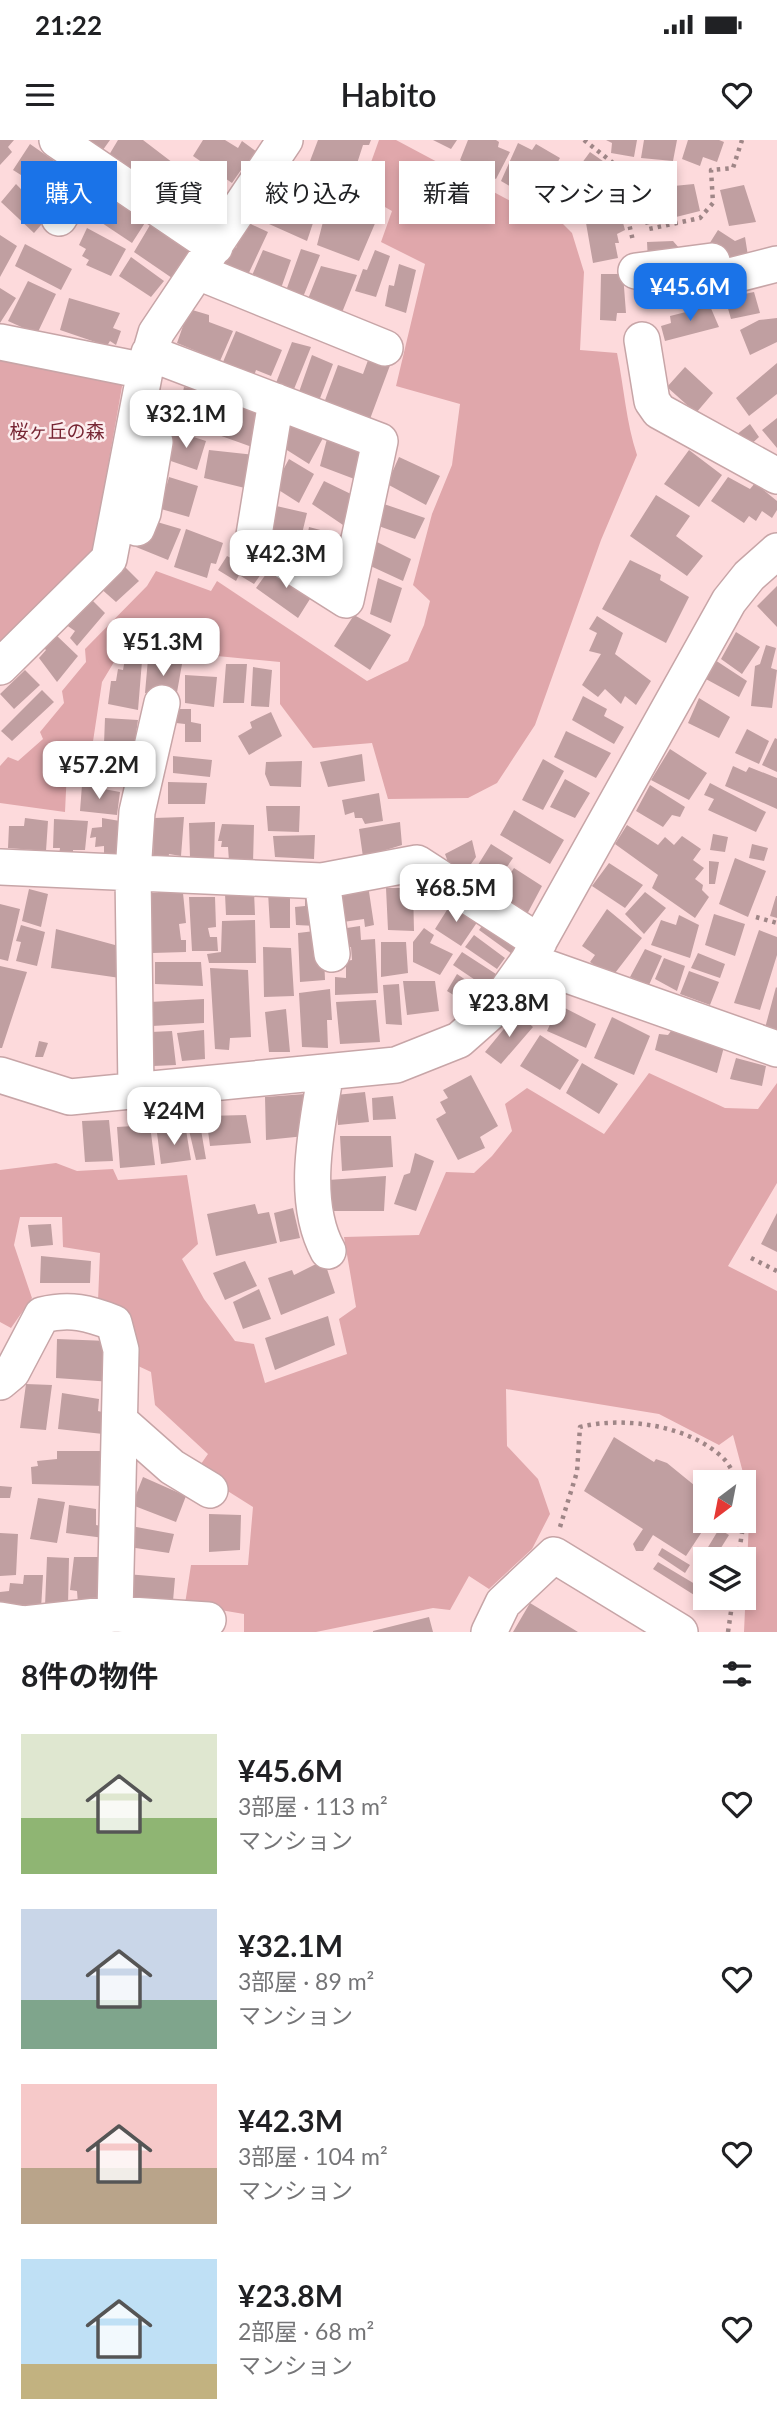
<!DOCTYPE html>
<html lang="ja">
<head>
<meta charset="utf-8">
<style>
  :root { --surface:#fff; --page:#f2f2f2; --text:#202124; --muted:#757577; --accent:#1a73e8 }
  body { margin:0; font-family:Lato,"Noto Sans JP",sans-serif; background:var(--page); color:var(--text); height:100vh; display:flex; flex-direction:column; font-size:26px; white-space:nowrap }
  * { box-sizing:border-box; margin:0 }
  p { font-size:23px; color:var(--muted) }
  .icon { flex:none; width:38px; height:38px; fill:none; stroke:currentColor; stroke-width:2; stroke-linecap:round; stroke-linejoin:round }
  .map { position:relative; height:1492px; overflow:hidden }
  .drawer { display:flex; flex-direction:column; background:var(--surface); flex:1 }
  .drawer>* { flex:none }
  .hud { position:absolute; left:21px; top:21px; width:735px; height:63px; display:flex; gap:14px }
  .needle { width:46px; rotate:212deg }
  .fabs { position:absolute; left:693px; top:1330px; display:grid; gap:14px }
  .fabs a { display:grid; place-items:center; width:63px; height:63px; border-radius:0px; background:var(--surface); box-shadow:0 4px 10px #0003; font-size:35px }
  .price { position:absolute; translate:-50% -60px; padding:0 16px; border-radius:14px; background:#fff; color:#222; font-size:23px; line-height:46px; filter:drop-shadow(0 2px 4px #0008) }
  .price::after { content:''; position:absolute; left:50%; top:42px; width:21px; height:16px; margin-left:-10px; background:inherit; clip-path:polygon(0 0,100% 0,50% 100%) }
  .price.selected { background:var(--accent); color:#fff }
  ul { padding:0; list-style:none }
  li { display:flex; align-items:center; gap:21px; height:175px; padding:0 21px }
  li span { display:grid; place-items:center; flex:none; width:196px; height:140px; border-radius:0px; color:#555 }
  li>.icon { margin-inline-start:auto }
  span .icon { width:84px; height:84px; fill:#fffc; stroke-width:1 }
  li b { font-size:30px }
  h2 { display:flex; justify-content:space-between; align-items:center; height:84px; padding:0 21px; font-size:30px }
  .tag { padding:0 24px; border-radius:0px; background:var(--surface); box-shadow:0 4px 10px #0003; font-size:24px; line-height:63px }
  .tag.selected { background:var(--accent); color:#fff }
  .status { display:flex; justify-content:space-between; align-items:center; height:49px; padding:0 35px; background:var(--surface); direction:ltr }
  .status svg { height:19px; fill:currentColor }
  header { display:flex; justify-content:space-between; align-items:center; height:91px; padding:0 21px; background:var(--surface); font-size:32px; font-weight:600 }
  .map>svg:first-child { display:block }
  .green { fill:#e0a7ab }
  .building { fill:#c09fa1 }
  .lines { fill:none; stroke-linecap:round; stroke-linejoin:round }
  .minor-casing { stroke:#c7a5a7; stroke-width:38 }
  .path { stroke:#9f8687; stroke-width:4.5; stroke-dasharray:3.5 5; stroke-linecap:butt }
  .minor { stroke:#fff; stroke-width:35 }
  .labels { text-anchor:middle; stroke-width:5; stroke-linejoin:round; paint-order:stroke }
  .park-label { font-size:19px; fill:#772634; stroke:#fcedee }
</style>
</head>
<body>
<div class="status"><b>21:22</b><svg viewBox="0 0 49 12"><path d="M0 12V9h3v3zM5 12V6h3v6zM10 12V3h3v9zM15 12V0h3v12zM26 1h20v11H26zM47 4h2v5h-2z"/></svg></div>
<header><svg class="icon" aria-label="menu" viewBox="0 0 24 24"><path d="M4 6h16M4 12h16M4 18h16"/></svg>Habito<svg class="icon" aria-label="heart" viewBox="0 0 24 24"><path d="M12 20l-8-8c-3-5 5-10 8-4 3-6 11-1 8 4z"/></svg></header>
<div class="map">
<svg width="777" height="1492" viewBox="0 0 777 1492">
  <rect width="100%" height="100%" fill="#fddadc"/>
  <!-- green -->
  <path class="green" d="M379 0H396L544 79 552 73 572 93 584 132 580 210 617 213C624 247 626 282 637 315L601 400 535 585 497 643 468 658 388 659 372 603 313 608 280 564V522L123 507 102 542 92 608 84 609 81 633 67 630 65 672 0 663V626L8 617 18 621 43 599 40 592 64 563 62 551 86 522 85 509 147 446 156 431 211 451 217 441 367 541 408 521 424 485 430 461 413 445 432 374 452 325 460 264 396 246 425 124 381 102 392 71 360 53Z
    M0 212 123 241 92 416 0 511Z
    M649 933 725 968 758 969 777 943V1043L728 1126 777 1151V1492H744L750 1359 733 1295 719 1305 659 1274 506 1249 507 1306 538 1339 550 1374 532 1409 489 1449 469 1436 450 1470 433 1468 316 1492H244V1474L185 1464 191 1425H248L253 1367 196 1331 208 1314 155 1265 151 1232 136 1225 98 1161 100 1113 63 1107 62 1077H20L14 1105 32 1158 11 1188 0 1182V1030L56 1023 77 1031 113 1029 118 1040 187 1035 198 1104 182 1119 204 1159 235 1201 254 1204 265 1243 347 1214 339 1179 356 1167 344 1097 419 1095 446 1032 474 1033 492 1016 512 991 505 964 527 948 604 994Z"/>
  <!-- building -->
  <path class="building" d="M0 0H14L8 7 12 12 0 25Z
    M79 0H110L100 14Z
    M118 0H143L177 26 157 58 106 20Z
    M203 0H225L238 8 242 1 261 15 247 33 241 30 232 43 193 16Z
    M318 0H371L369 5H363L352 39 310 21Z
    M433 0H457L451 9Z
    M468 0H496L499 2 498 7 510 12 496 39 460 20Z
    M606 0H637L634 17 611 13 612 3Z
    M644 0H677L673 21 641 18Z
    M688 0H719L724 2 717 22 703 17 700 26 682 19Z
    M518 3 532 10 536 4 560 18 553 31 561 34 555 42 558 44 544 66 501 41Z
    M30 4 73 34 61 60 13 30Z
    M590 12 620 33 606 54 576 31Z
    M573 34 599 54 578 78 559 66Z
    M178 37 219 69 210 81 204 77 199 83 163 58Z
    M90 42 108 53 93 78 75 66Z
    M16 44 48 77 34 93 1 62Z
    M694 44 700 71 652 83 648 68 635 69 633 50Z
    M271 45 319 65 307 101 269 84 271 78 258 74Z
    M744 45 756 82 729 86 720 50Z
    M115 54 150 75 132 103 99 81Z
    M352 63 379 74 359 121 317 105 324 78 344 84Z
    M619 68 625 90 617 94 619 103H615L618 118 593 123 586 83 594 81 593 75 603 73V69Z
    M244 81 268 92 246 139 221 127 229 107 236 108Z
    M150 85 190 110 172 138 134 112Z
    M87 88 126 109 111 136 86 125 89 120 82 116 86 109 79 105Z
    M718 90 735 101 745 97 749 122 722 130 706 109Z
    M0 95 17 106 0 137Z
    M673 101 687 117 648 121 647 102Z
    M25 104 72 129 61 150 15 126Z
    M301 109 320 115 301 162 287 148Z
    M263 110 291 120 280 151 250 140Z
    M375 110 390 116 376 157 355 151 363 129 367 130Z
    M131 117 164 141 151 157 119 136Z
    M399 124 416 130 406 173 385 166 389 145 394 146Z
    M321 126 357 135 341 175 306 164Z
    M601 134H623L626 173H617L616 181 600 180Z
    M686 138 689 159 653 165 648 143Z
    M28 141 56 154 37 194 8 181Z
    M0 148 16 158 0 183Z
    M754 152 760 173 731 179 725 158Z
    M69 158 120 173 113 188 121 191 116 205 110 201 107 206 60 190Z
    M710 166 719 187 665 201 661 186 671 183 670 176Z
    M189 169 209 175V182L233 191 220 221 177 203Z
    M777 178V202L750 215 740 190 759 180Z
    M236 191 282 210 271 236 256 230 254 236 223 222Z
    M292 202 311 207 292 254 274 248Z
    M371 212 392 220 370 279 324 263 338 225 363 234Z
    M312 215 333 224 319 261 299 252Z
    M777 223V254L749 276 736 258Z
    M685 227 713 253 696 273 667 247Z
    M184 247 216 253 209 282 178 275Z
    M223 258 258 271 252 307 213 293Z
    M777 278V308L762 290Z
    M293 282 323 298 309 324 279 305Z
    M750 284 759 297 747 308 736 295Z
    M175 291 206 301 197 330 165 319Z
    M327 299 364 307 357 340 320 326Z
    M209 310 255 315 249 349 204 338Z
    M689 310 722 335 699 367 664 344Z
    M399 317 440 336 426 365 387 344Z
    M289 319 314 334 299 363 274 347Z
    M169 337 198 346 189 377 154 367 158 343 167 344Z
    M728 337 750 349 755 343 777 361V370L772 378 762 371 756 381 749 376 744 383 711 361Z
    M324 341 353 355 346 387 312 364Z
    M656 355 690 376 676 396 703 416 687 436 630 396Z
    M381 363 425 378 415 399 373 384Z
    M272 365 307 373 299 406 282 403 284 394 267 392Z
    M147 379 181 389 168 420 136 407Z
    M309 387 347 397 340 428 322 423 324 417 304 413Z
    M186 389 223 403 216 424 211 423 207 438 174 427Z
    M375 401 411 419 403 441 364 423Z
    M243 406 268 424 254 444 239 435 236 441 218 430 227 416 233 419Z
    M630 420 661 435 660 440 689 457 666 503 602 469Z
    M120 422 139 441 116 462 99 447Z
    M274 423 315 451 298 478 256 448Z
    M378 438 402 448 391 483 370 474Z
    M777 446V487L757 466Z
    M88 456 105 473 77 506 70 498 75 491 62 482Z
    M354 475 391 495 370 530 334 506Z
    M597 476 623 493 615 514 651 541 636 565 625 556 621 564 605 549 598 557 582 545 601 514 589 511 597 493 589 489Z
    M736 492 760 507 742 534 721 519Z
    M56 495 78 516 57 542 39 518 46 510 41 505Z
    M766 505 776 508 771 528 777 530 772 568 751 566 755 526 760 524Z
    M125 519 142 521 138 570 108 564 111 541H116L118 529 123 530Z
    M148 519 182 524 176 558 145 553Z
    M715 520 747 541 739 557 704 538Z
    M226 524H247L244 563H223Z
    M253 527 272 530 269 567 251 566Z
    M25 530 40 545 14 569 0 554Z
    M185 535 217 537 214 567 185 563Z
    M42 550 54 562 12 601 1 591Z
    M583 556 607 569 604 576 624 587 614 604 572 580Z
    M699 558 730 577 719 598 688 583Z
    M178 569H191V582L201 584V602H185V584L176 583Z
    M271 572 282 596 249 615 238 596 252 588 250 582Z
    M105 578 138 580 134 608 104 604Z
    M747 589 769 601 759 624 735 613Z
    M566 591 611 613 596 638 554 617Z
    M775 598 777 599V632L762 625Z
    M670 609 707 633 689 660 651 640Z
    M362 614 365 641 328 647 320 622Z
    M91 616 125 620 122 645 91 639Z
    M173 616 212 620 210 637 173 633Z
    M543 619 564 631 543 670 522 660Z
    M302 621 301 647 270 646 265 634 266 622Z
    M733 626 746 632 749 627 777 638V669L725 646Z
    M565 639 590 653 575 678 550 667Z
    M168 642 207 643 205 664H168Z
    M710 643 766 672 756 692 708 670 714 659 704 655Z
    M82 645 120 652 117 675 80 671Z
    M650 645 685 667 680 677 672 675 663 687 636 671Z
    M379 653 383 681 365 684 362 678H355L354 672 345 675 342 660Z
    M266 666H300L299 692 268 691Z
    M514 670 564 700 550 724 500 695Z
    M184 677 181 716 169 714 168 720 153 718 154 678Z
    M25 678 48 681 46 711 8 708 9 686H24Z
    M102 678 126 682 125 719 104 718V706L95 707 96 697 90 698 92 688 102 687Z
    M54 679 88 681 85 710H73V716L59 715 60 708H53Z
    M215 682 214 722 190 718 189 683Z
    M400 682 402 705 363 717 359 689Z
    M222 684 254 685 253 723 229 721 228 707H221L222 701H218Z
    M627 685 658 705 665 697 674 705 682 696 701 709 693 720 704 728 695 739 703 745 702 750 709 757 695 778 652 748 658 735 615 704Z
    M713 694 728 697 725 712 710 710Z
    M315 695 314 719 275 717 273 696Z
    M472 700 476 717 464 734 449 725 445 714Z
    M491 704 513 718 494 746 473 733Z
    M752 704 768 708 764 721 749 718Z
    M735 718 766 731 748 777 719 764Z
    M709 721 719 722 715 744H709Z
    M609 723 643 745 625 768 592 746Z
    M514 728 542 746 525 778 494 758Z
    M428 740 446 754 436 769 418 757Z
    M368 745 374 785 365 787 364 779 343 782 336 749Z
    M305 747 317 786 296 785 295 767 305 766Z
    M386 748H413L414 791 388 790Z
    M29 749 48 754 41 787 22 781Z
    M254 752 255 775H226L225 754Z
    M268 752 290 753V788H270Z
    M645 752 666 768 644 794 625 774Z
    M150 753H183L186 783 179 784 181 800H186V812L152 813Z
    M776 756H777V778L770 776Z
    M189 757H215L216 787 208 788 210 797H217L218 811H192Z
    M452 762 478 781 461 806 435 789Z
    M0 764 20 769 8 821 0 819Z
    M607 769 642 798 612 837 590 822 595 815 582 806Z
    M714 774 745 784 735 816 705 805Z
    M679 775 699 785 690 818 651 805 661 780 676 785Z
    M489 776 522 800 512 814 479 790Z
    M255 780 256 823H209L207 814 221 812 222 781Z
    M21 785 45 792 37 826 16 821 21 802 16 801Z
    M360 786 361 800 375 799 378 853 335 855V837L346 838V821L352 820 351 807 342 808 340 789Z
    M424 788 434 795 430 803 453 814 440 835 413 822V802Z
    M56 789 126 808 120 838 51 828Z
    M323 790 325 840 300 842 298 793Z
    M759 790 777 797V815L760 870 734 863Z
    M474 795 505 818 497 829 465 807Z
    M381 802H406L408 833 381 837Z
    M263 807 291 808 294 856 264 857Z
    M645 809 662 816 649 845 630 837Z
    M462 812 496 834 487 848 453 825Z
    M698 813 725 824 720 838 691 828Z
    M664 818 685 826 677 851 655 839Z
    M155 822H201L203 846 155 844Z
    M0 826 27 832 2 908H0Z
    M210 828 248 830 251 897 230 898 229 910 215 909Z
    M689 831 719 842 710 865 680 854Z
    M457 834 482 851 470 865 447 851Z
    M403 841H435L439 871 407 875Z
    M399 844 402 885 386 884 383 845Z
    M554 844 563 851 535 882 525 870 545 845 551 849Z
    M776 847 777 848V892L765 888Z
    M330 849 332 880H327L328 908 302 907 299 853Z
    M204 859V883L152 886 150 862Z
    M376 860 380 902 340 904 336 862Z
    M559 865 596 884 586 908 547 891Z
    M286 869 290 912H269L265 872Z
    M517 873 533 887 501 924 485 912Z
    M612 877 650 896 634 935 594 918Z
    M204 890 205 919 182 921 177 893Z
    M172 891 176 925 153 926 151 892Z
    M671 891 724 907 717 933 655 910 659 894 668 895Z
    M540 895 579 920 560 950 520 926Z
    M39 901 48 903 43 917H35Z
    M736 918 766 926 762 946 730 939Z
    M582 923 618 944 599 974 566 953Z
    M471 935 498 986 480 997 485 1008 458 1020 436 979 446 973 440 962 448 958 443 950Z
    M365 952 369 982 338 985 336 955Z
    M305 954V996L266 1000 265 957Z
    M393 956 396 979 373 980 372 958Z
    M246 975 251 1003 210 1006 206 976Z
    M109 980 113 1021 85 1022 82 981Z
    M200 984 206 1019 196 1020 188 986Z
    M150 985 155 1025 120 1028 117 987Z
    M186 990 191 1020 161 1024 157 993Z
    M340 996H391L393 1027 342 1031Z
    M415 1013 434 1021 416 1071 394 1064 404 1035 410 1033Z
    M386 1036 384 1071H329L328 1040Z
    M255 1064 258 1074 269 1072 277 1103 216 1116 207 1074Z
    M293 1068 300 1098 280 1102 274 1073Z
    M777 1073V1112L761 1104Z
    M51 1084 53 1105 31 1107 28 1085Z
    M41 1116 91 1121 90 1143H40Z
    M324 1120 335 1153 281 1175 268 1138 292 1130 294 1135Z
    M245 1121 257 1146 225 1160 213 1133Z
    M259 1149 271 1179 243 1189 233 1162Z
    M328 1176 335 1205 275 1230 265 1198Z
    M57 1199 108 1201 112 1242 56 1238Z
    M26 1244 52 1245 46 1290 20 1288Z
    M62 1253 99 1259 98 1271 106 1273 103 1294 58 1289Z
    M614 1297 654 1322 656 1319 667 1323 705 1354V1381H709L686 1416 653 1395 643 1411H636L633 1404 643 1389 584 1351Z
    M57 1311H105L104 1346 32 1344 31 1327 38 1326 37 1321 57 1319Z
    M143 1337 186 1356 176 1382 132 1365Z
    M0 1346 12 1347 10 1358H0Z
    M38 1358 65 1362 57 1403 30 1399Z
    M69 1365 96 1369V1385L106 1387 104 1398 66 1393Z
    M209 1374 241 1375 240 1410 209 1412Z
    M131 1386 174 1394 169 1413 129 1407Z
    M719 1389 729 1395 714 1419H705V1445L698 1440 703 1431 696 1427Z
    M0 1393 18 1394 16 1435 0 1436Z
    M662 1408 690 1425 685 1433 658 1415Z
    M47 1417 69 1418 68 1466H45Z
    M74 1417H104L101 1463 78 1464 77 1451 70 1450Z
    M658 1422 705 1450V1458H714L710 1465 653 1429Z
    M126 1434 175 1438 173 1461 127 1464Z
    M24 1435H43L41 1469H0V1452L9 1451 10 1443 23 1444Z
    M530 1463 578 1492H513Z
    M429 1477 433 1492H373V1491Z"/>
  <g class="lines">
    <defs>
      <path id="minor" d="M57 0 215 107
        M59 78 92 24
        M636 131 712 121 718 139 777 124
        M198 132 385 208
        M642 200 652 261 659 271 777 336
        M0 202 145 231
        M149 213 380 301 346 460 253 401 276 261
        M137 388 143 373 155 302
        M0 527 109 419 145 231 156 193 285 0
        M0 727 322 741 417 723 539 802
        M322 741 332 814
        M528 821 777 909
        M326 932C317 986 300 1060 328 1111
        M0 935 70 957 396 925 459 900 493 870 528 821 729 461 749 436 777 411
        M136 950 133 733 137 672 162 563
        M0 1242 12 1232 42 1175C70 1168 89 1173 114 1183L121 1210 115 1474 24 1484 0 1480
        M120 1281 172 1327 210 1350
        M115 1474 208 1480
        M489 1492 503 1463 554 1415 680 1492"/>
    </defs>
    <!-- minor casing -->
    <use href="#minor" class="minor-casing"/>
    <!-- path -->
    <path class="path" d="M584 0 627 34 620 44 633 101
      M300 29 324 40V47
      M627 76 645 74 649 89 700 78 713 63 711 30 733 28 742 0
      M756 777 777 783
      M751 1118 777 1131
      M560 1387 577 1332 580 1287C624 1276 690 1285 724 1319 730 1325 734 1335 738 1342
      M738 1419 747 1360 744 1353
      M728 1492 733 1458"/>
    <!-- minor -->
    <use href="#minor" class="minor"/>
  </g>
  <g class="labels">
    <!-- park labels -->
    <g class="park-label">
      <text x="57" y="298">桜ヶ丘の森</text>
    </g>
  </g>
</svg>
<div class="fabs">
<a><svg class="needle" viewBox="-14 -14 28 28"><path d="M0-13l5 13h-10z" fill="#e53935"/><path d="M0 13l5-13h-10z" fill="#757577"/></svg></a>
<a><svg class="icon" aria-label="layers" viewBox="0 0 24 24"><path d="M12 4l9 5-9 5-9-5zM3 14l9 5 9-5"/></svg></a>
</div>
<b class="price selected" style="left:690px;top:183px">¥45.6M</b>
<b class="price" style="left:186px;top:310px">¥32.1M</b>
<b class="price" style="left:286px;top:450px">¥42.3M</b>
<b class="price" style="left:163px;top:538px">¥51.3M</b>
<b class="price" style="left:99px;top:661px">¥57.2M</b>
<b class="price" style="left:456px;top:784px">¥68.5M</b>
<b class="price" style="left:509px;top:899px">¥23.8M</b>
<b class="price" style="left:174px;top:1007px">¥24M</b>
<div class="hud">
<a class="tag selected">購入</a>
<a class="tag">賃貸</a>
<a class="tag">絞り込み</a>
<a class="tag">新着</a>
<a class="tag">マンション</a>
</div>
</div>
<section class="drawer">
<h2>8件の物件<svg class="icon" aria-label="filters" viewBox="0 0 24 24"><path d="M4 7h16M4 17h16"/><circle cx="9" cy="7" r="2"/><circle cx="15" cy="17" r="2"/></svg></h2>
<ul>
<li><span style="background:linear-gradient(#dfe7d0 60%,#8fb573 0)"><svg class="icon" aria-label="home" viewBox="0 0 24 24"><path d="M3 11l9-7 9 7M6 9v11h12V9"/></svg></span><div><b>¥45.6M</b><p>3部屋 · 113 m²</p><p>マンション</p></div><svg class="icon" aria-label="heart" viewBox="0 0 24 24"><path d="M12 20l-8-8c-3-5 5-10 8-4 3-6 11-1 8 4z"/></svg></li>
<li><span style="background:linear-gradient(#c9d6e8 65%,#7fa58c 0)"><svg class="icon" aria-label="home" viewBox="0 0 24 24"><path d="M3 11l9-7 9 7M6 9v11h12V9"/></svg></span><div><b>¥32.1M</b><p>3部屋 · 89 m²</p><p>マンション</p></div><svg class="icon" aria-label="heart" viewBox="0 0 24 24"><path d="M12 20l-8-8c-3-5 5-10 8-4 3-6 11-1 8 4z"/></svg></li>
<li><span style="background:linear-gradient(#f6c9c9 60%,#b9a48a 0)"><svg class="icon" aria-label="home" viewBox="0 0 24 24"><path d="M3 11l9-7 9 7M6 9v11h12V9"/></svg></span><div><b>¥42.3M</b><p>3部屋 · 104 m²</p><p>マンション</p></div><svg class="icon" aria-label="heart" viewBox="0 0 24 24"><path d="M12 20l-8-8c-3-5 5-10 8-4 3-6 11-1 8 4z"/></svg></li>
<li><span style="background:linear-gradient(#bfe0f5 75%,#c2b280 0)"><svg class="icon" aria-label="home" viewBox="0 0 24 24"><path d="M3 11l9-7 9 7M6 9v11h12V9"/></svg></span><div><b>¥23.8M</b><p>2部屋 · 68 m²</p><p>マンション</p></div><svg class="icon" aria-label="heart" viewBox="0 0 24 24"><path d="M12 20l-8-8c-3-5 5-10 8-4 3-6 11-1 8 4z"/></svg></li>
</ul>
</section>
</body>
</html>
